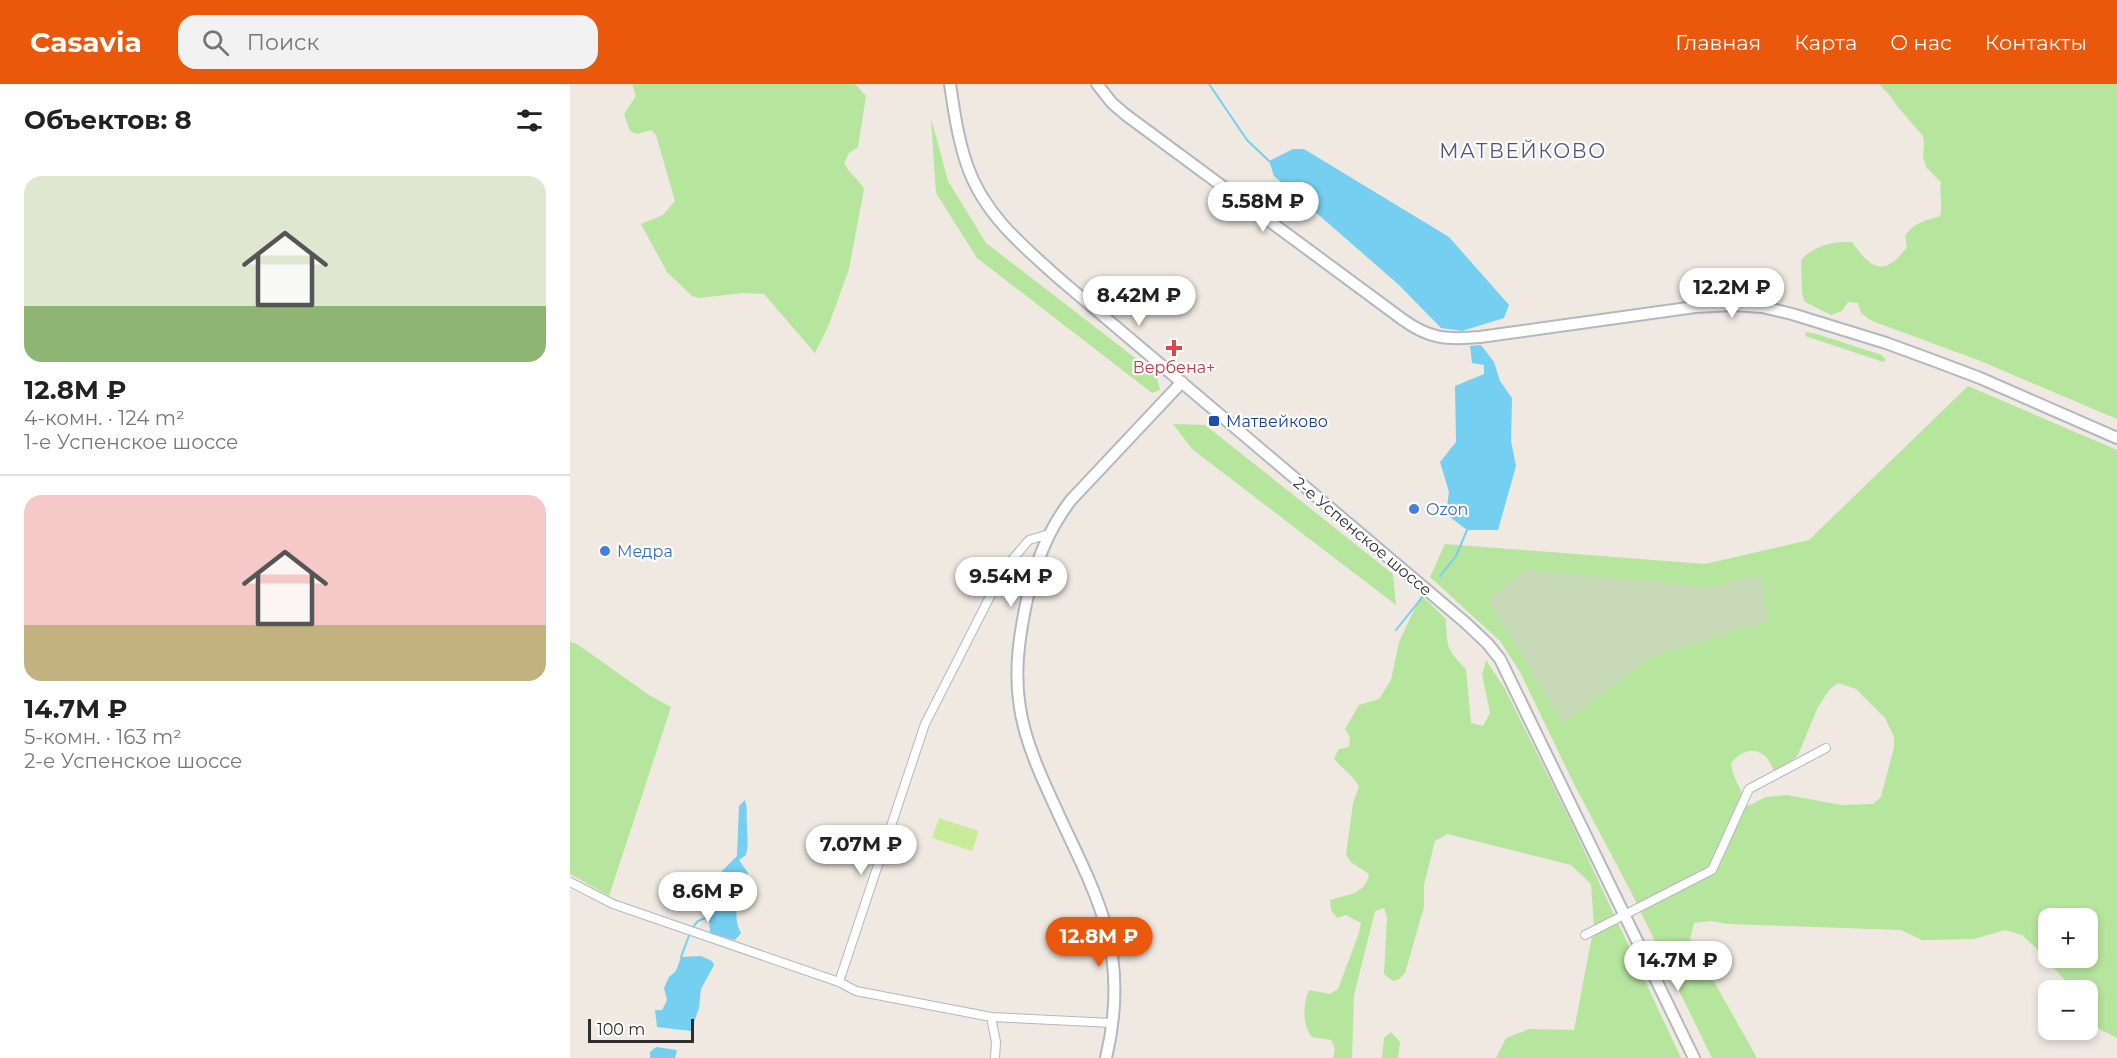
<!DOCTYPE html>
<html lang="ru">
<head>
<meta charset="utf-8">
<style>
  :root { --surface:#fff; --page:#f2f2f2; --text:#222; --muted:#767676; --line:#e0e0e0; --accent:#ea580c }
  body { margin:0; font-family:Montserrat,sans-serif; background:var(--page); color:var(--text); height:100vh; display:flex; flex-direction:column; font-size:22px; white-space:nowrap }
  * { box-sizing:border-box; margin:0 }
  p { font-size:20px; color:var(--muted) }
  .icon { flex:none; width:33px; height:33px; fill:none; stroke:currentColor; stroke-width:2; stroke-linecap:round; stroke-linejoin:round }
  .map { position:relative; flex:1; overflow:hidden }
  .drawer { display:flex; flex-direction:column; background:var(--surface); width:570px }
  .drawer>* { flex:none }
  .fabs { position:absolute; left:1468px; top:824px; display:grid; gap:12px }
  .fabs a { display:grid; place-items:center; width:60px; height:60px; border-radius:12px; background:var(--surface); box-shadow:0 3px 9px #0003; font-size:30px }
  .scale { position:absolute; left:18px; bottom:15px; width:106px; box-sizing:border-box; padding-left:6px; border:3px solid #2e2e2e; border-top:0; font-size:16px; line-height:21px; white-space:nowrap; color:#2e2e2e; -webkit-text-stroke:4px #fff; paint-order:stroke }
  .price { position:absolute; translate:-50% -51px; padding:0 14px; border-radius:21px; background:#fff; color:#222; font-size:20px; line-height:39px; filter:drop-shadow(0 2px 3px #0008) }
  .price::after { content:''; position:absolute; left:50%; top:36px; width:18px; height:14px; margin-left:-9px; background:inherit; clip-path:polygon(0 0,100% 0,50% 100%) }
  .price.selected { background:var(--accent); color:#fff }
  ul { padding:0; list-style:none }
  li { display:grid; align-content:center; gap:12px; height:318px; padding:0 24px }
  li+li { border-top:2px solid var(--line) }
  li span { display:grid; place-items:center; height:186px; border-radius:18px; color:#555 }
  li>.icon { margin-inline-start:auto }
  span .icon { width:108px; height:108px; fill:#fffc; stroke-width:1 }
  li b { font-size:26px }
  h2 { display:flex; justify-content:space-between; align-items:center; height:72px; padding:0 24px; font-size:26px }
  header { display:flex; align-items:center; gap:36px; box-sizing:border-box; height:84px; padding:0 30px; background:var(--accent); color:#fff }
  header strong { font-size:28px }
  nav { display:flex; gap:33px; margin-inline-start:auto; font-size:21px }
  .search { width:420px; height:54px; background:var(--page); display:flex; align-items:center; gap:15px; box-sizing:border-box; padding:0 21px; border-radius:18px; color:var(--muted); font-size:22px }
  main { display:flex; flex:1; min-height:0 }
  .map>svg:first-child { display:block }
  .green { fill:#b6e59e; fill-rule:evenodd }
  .cemetery { fill:#c8d9b8 }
  .pitch { fill:#c9ec9a }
  .water { fill:#75cff0 }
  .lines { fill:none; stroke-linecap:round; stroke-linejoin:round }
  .stream { stroke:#75cff0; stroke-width:2 }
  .minor-casing { stroke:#b4b7c1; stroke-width:10 }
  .tertiary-casing { stroke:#b4b7c1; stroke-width:14 }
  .secondary-casing { stroke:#b4b7c1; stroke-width:14 }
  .minor { stroke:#fff; stroke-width:8 }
  .tertiary { stroke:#fff; stroke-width:10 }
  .secondary { stroke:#fff; stroke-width:10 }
  .health-dot { fill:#e0444e; stroke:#fff; stroke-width:2 }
  .transit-dot { fill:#1a4fb4; stroke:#fff; stroke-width:2 }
  .shop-dot { fill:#3f7fe0; stroke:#fff; stroke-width:2 }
  .labels { text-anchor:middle; stroke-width:4.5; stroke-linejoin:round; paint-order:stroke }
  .health-label { font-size:16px; fill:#be3a42; stroke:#fff }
  .transit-label { font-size:16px; fill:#164399; stroke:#fff; text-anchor:start }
  .shop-label { font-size:16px; fill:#366cbe; stroke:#fff; text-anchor:start }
  .street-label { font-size:16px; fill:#2e2e2e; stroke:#fff }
  .quarter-label { font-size:20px; letter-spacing:1.5px; fill:#4d5680; stroke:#fff }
</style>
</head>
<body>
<header>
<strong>Casavia</strong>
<div class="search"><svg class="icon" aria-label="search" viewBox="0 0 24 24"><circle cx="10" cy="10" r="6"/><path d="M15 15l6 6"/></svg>Поиск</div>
<nav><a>Главная</a><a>Карта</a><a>О нас</a><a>Контакты</a></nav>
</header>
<main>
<section class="drawer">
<h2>Объектов: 8<svg class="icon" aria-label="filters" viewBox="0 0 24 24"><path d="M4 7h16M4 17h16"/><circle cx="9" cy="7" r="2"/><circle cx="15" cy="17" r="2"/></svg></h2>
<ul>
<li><span style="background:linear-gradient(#dfe7d0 70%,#8fb573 0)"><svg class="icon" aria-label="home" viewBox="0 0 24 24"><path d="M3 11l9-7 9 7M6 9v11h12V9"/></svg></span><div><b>12.8M ₽</b><p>4-комн. · 124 m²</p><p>1-е Успенское шоссе</p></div></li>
<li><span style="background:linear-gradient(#f6c9c9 70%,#c2b280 0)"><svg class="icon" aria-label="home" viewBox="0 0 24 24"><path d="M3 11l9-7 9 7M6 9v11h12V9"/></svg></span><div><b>14.7M ₽</b><p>5-комн. · 163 m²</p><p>2-е Успенское шоссе</p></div></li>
</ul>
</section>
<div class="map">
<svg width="1547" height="974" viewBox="0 0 1547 974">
  <rect width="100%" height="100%" fill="#efe9e1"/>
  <!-- green -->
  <path class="green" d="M62 0H285L296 12 288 63 279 69 274 79C279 90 288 94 294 105L279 185 258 243 245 269 194 210 173 209 129 214 122 212 97 188 71 140 93 131 105 117 86 51 81 46 67 50 60 47 54 30 66 12Z
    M1309 0H1547V335L1408 276 1302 237 1291 229 1288 219 1278 218 1272 227 1261 231 1235 218 1232 209 1231 176C1243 162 1263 157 1282 158 1301 185 1314 194 1337 163L1335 152C1344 138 1355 137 1370 132 1373 120 1369 110 1371 98L1356 83 1353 72 1354 62 1353 52 1327 22 1321 13Z
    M361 34 378 97 416 159 586 290 590 306 582 309 407 174 366 109Z
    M1236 248 1247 250 1312 271 1316 276 1313 278 1235 252Z
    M1398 302 1547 366V954L1531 946 1519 934 1518 906H1504L1464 862 1452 851 1435 846 1404 855 1352 856 1331 846 1157 840 1141 837 1124 839 1120 855 1187 974H1142L1061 808 1003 698 950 588 930 557 860 493 875 460 1135 480 1239 456ZM1268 599 1286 605 1315 634 1324 653V663L1311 713 1303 720 1272 721 1217 711 1196 713 1178 722 1163 690 1161 679C1169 669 1183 661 1195 672 1199 675 1202 684 1205 689L1213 685 1228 671 1248 623 1259 606ZM1479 834H1518V873H1479Z
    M603 340 635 341 823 490 826 521 622 365Z
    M851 511 876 535C877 563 876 565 896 585L901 639 913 642 920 629 912 591 916 576 935 605 999 734 1111 974H926L936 954 959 945 1004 946 1024 842 1021 800 1001 781 877 750 865 757 854 801V823L835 889 829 895 823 897 814 890 817 833 814 824 805 827 784 911 782 974H763L765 965 761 956 742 953C732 941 733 920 739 906L760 910 768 905 789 849 791 839 776 831 767 834 761 826 760 816C778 810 795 811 799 790L782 779 776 771 783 719 789 703C783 690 771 685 764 674L769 665 779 663 780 653 775 645 789 621 809 615 821 596 829 558Z
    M0 558 7 560 79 611 101 623 39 812 0 790Z
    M821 948 830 958 828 974H812L814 954Z"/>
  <!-- cemetery -->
  <path class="cemetery" d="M955 486 1142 503 1191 491 1199 538 1081 573 993 639 918 515Z"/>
  <!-- pitch -->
  <path class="pitch" d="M369 734 409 747 402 767 362 754Z"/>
  <!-- water -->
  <path class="water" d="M723 65H734L879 153 939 221 934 234 892 247 871 244 829 201 704 92 699 77Z
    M911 261 924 278 930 297 942 314 941 357 946 382 928 446H897L876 430 879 408 870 378 886 358 885 302 914 290V281L902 279 900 262Z
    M175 716C178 726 176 732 177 741 177 754 179 757 176 771L169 776 178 789C171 809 160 829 171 849L165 856 140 849 138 820 151 808 152 787 167 772 169 722Z
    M131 872 142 877 144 881 131 905 129 924 121 947 87 943 85 926H92L97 916 94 904 99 893 106 887 111 873Z
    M86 963 107 966 105 974H80V968Z"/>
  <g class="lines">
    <!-- stream -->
    <path class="stream" d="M639 0 677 56 699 77
      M870 492 886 472 897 446
      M826 546 854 511
      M123 843 128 837 140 832
      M111 873 120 849"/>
    <defs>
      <path id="minor" d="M479 450 459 456 434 485 355 640 269 898 286 907 421 933 542 939
        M0 798 43 820 269 898
        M1015 851 1142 786 1179 705 1256 664
        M421 933 426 958 425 974"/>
      <path id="tertiary" d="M527 0 542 19 556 31 832 235C859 255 877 256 910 253L1125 223 1163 221 1192 223 1222 230 1316 259 1365 277 1410 294 1547 354"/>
      <path id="secondary" d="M380 0C384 27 388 55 397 81 414 131 454 163 492 197L897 540 917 559 930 575 1124 974
        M536 974C546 932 548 886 536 843 524 800 501 759 483 718 469 688 455 656 450 624 444 589 449 554 456 520 464 482 477 447 501 416L612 298"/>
    </defs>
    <!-- minor casing -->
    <use href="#minor" class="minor-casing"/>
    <!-- tertiary casing -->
    <use href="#tertiary" class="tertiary-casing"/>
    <!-- secondary casing -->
    <use href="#secondary" class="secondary-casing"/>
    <!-- minor -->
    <use href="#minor" class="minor"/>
    <!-- tertiary -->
    <use href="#tertiary" class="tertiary"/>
    <!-- secondary -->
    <use href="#secondary" class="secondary"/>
  </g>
  <!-- markers -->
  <path class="health-dot" d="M601 255h6v6h6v6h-6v6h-6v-6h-6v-6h6z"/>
  <rect class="transit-dot" x="638" y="331" width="12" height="12" rx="3"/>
  <g class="shop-dot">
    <circle cx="844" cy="425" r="6"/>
    <circle cx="35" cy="467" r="6"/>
  </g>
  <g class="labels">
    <!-- health labels -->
    <g class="health-label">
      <text x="604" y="289">Вербена+</text>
    </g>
    <!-- transit labels -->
    <g class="transit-label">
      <text x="656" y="343">Матвейково</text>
    </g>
    <!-- shop labels -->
    <g class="shop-label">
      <text x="856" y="431">Ozon</text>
      <text x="47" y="473">Медра</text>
    </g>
    <!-- street labels -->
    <g class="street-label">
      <text transform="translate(793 452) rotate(40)" y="6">2-е Успенское шоссе</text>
    </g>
    <!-- quarter labels -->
    <g class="quarter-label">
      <text x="953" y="74">МАТВЕЙКОВО</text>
    </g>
  </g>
</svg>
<div class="fabs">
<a>+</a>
<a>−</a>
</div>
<div class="scale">100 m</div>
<b class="price" style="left:693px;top:149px">5.58M ₽</b>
<b class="price" style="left:1162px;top:235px">12.2M ₽</b>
<b class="price" style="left:569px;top:243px">8.42M ₽</b>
<b class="price" style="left:441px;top:524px">9.54M ₽</b>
<b class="price" style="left:291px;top:792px">7.07M ₽</b>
<b class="price" style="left:138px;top:839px">8.6M ₽</b>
<b class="price selected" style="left:529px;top:884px">12.8M ₽</b>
<b class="price" style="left:1108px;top:908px">14.7M ₽</b>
</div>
</main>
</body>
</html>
